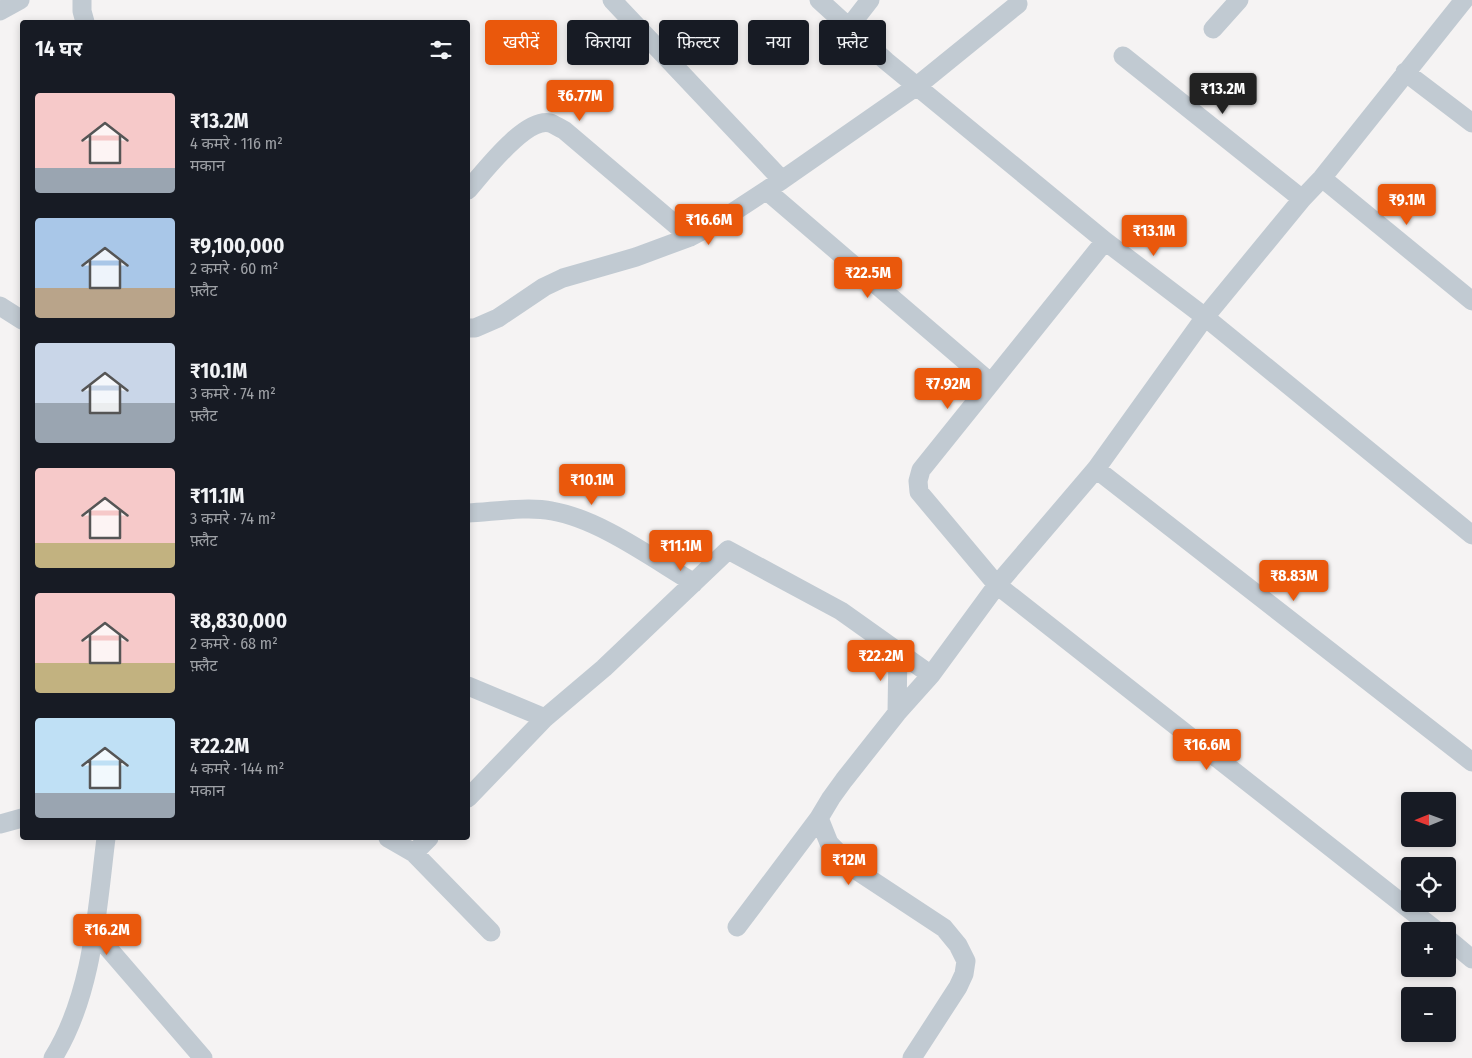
<!DOCTYPE html>
<html lang="hi">
<head>
<meta charset="utf-8">
<style>
  :root { --surface:#171b24; --page:#20242c; --text:#f1f3f6; --muted:#9ea1a6; --accent:#ea580c }
  body { margin:0; font-family:"Fira Sans Condensed","Noto Sans Devanagari",sans-serif; background:var(--page); color:var(--text); height:100vh; display:flex; flex-direction:column; font-size:19px; white-space:nowrap }
  * { box-sizing:border-box; margin:0 }
  p { font-size:16px; color:var(--muted) }
  .icon { flex:none; width:28px; height:28px; fill:none; stroke:currentColor; stroke-width:2; stroke-linecap:round; stroke-linejoin:round }
  .map { position:relative; flex:1; overflow:hidden }
  .details { position:absolute; left:20px; top:20px; width:450px; height:820px; display:flex; flex-direction:column; background:var(--surface); border-radius:5px; box-shadow:0 2px 8px #0003 }
  .details>* { flex:none }
  .top-card { position:absolute; left:485px; top:20px; width:475px; height:45px; display:flex; gap:10px }
  .needle { width:32px; rotate:269deg }
  .fabs { position:absolute; left:1401px; top:792px; display:grid; gap:10px }
  .fabs a { display:grid; place-items:center; width:55px; height:55px; border-radius:5px; background:var(--surface); box-shadow:0 2px 8px #0003; font-size:25px }
  .price { position:absolute; translate:-50% -42px; padding:0 11px; border-radius:5px; background:var(--accent); color:#fff; font-size:16px; line-height:32px; filter:drop-shadow(0 1px 2px #0008) }
  .price::after { content:''; position:absolute; left:50%; top:30px; width:15px; height:11px; margin-left:-8px; background:inherit; clip-path:polygon(0 0,100% 0,50% 100%) }
  .price.on { background:#222; color:#fff }
  ul { padding:0; list-style:none }
  li { display:flex; align-items:center; gap:15px; height:125px; padding:0 15px }
  li span { display:grid; place-items:center; flex:none; width:140px; height:100px; border-radius:5px; color:#555 }
  li>.icon { margin-inline-start:auto }
  span .icon { width:60px; height:60px; fill:#fffc; stroke-width:1 }
  li b { font-size:21px }
  h2 { display:flex; justify-content:space-between; align-items:center; height:60px; padding:0 15px; font-size:21px }
  .pill { padding:0 18px; border-radius:5px; background:var(--surface); box-shadow:0 2px 8px #0003; font-size:18px; line-height:45px }
  .pill.on { background:var(--accent); color:#fff }
  .map>svg:first-child { display:block }
  .lines { fill:none; stroke-linecap:round; stroke-linejoin:round }
  .minor { stroke:#c1cad2; stroke-width:19 }
</style>
</head>
<body>
<div class="map">
<svg width="1472" height="1058" viewBox="0 0 1472 1058">
  <rect width="100%" height="100%" fill="#f5f3f3"/>
  <g class="lines">
    <!-- minor -->
    <path class="minor" d="M82 0V11L85 22
      M612 0 782 180
      M819 0 886 61 1105 241 1205 317 1472 535
      M0 11 20 0
      M849 27 870 0
      M1213 29 1239 0
      M1123 56 1302 199
      M1405 72 1472 123
      M1322 178 1472 301
      M468 190C483 173 525 117 550 123 554 124 559 128 564 130L690 237
      M767 191 991 383
      M1105 241 921 470 918 481 919 492 997 585 1437 931
      M0 306 22 320
      M468 328H475L498 318 544 287 563 278 636 257 690 237 715 224 782 180 917 86 1018 4
      M1096 469 1472 762
      M468 513C492 512 527 506 552 511 599 519 652 558 694 583
      M468 686 545 718
      M897 713 898 651
      M468 798 545 718 604 668 728 550 841 611 931 675
      M0 824 22 818
      M388 838 414 853 491 932
      M414 853 429 838
      M737 927 819 818
      M95 933 203 1058
      M1448 939 1472 959
      M53 1058C93 994 97 910 106 838
      M912 1058 958 987 964 974 966 961 958 945 944 928 853 868 829 843 819 818 831 798 844 780 897 713 931 675 997 585 1096 469 1205 317 1302 199 1322 178 1464 0"/>
  </g>
</svg>
<div class="fabs">
<a><svg class="needle" viewBox="-14 -14 28 28"><path d="M0-13l5 13h-10z" fill="#e53935"/><path d="M0 13l5-13h-10z" fill="#9ea1a6"/></svg></a>
<a><svg class="icon" aria-label="locate" viewBox="0 0 24 24"><circle cx="12" cy="12" r="6"/><path d="M12 2v4M12 18v4M2 12h4M18 12h4"/></svg></a>
<a>+</a>
<a>−</a>
</div>
<b class="price on" style="left:1223px;top:115px">₹13.2M</b>
<b class="price" style="left:580px;top:122px">₹6.77M</b>
<b class="price" style="left:1407px;top:226px">₹9.1M</b>
<b class="price" style="left:709px;top:246px">₹16.6M</b>
<b class="price" style="left:1154px;top:257px">₹13.1M</b>
<b class="price" style="left:868px;top:299px">₹22.5M</b>
<b class="price" style="left:948px;top:410px">₹7.92M</b>
<b class="price" style="left:592px;top:506px">₹10.1M</b>
<b class="price" style="left:681px;top:572px">₹11.1M</b>
<b class="price" style="left:1294px;top:602px">₹8.83M</b>
<b class="price" style="left:881px;top:682px">₹22.2M</b>
<b class="price" style="left:1207px;top:771px">₹16.6M</b>
<b class="price" style="left:849px;top:886px">₹12M</b>
<b class="price" style="left:107px;top:956px">₹16.2M</b>
<div class="top-card">
<a class="pill on">खरीदें</a>
<a class="pill">किराया</a>
<a class="pill">फ़िल्टर</a>
<a class="pill">नया</a>
<a class="pill">फ़्लैट</a>
</div>
<section class="details">
<h2>14 घर<svg class="icon" aria-label="filters" viewBox="0 0 24 24"><path d="M4 7h16M4 17h16"/><circle cx="9" cy="7" r="2"/><circle cx="15" cy="17" r="2"/></svg></h2>
<ul>
<li><span style="background:linear-gradient(#f6c9c9 75%,#9aa5b1 0)"><svg class="icon" aria-label="home" viewBox="0 0 24 24"><path d="M3 11l9-7 9 7M6 9v11h12V9"/></svg></span><div><b>₹13.2M</b><p>4 कमरे · 116 m²</p><p>मकान</p></div></li>
<li><span style="background:linear-gradient(#a9c7e8 70%,#b9a48a 0)"><svg class="icon" aria-label="home" viewBox="0 0 24 24"><path d="M3 11l9-7 9 7M6 9v11h12V9"/></svg></span><div><b>₹9,100,000</b><p>2 कमरे · 60 m²</p><p>फ़्लैट</p></div></li>
<li><span style="background:linear-gradient(#c9d6e8 60%,#9aa5b1 0)"><svg class="icon" aria-label="home" viewBox="0 0 24 24"><path d="M3 11l9-7 9 7M6 9v11h12V9"/></svg></span><div><b>₹10.1M</b><p>3 कमरे · 74 m²</p><p>फ़्लैट</p></div></li>
<li><span style="background:linear-gradient(#f6c9c9 75%,#c2b280 0)"><svg class="icon" aria-label="home" viewBox="0 0 24 24"><path d="M3 11l9-7 9 7M6 9v11h12V9"/></svg></span><div><b>₹11.1M</b><p>3 कमरे · 74 m²</p><p>फ़्लैट</p></div></li>
<li><span style="background:linear-gradient(#f6c9c9 70%,#c2b280 0)"><svg class="icon" aria-label="home" viewBox="0 0 24 24"><path d="M3 11l9-7 9 7M6 9v11h12V9"/></svg></span><div><b>₹8,830,000</b><p>2 कमरे · 68 m²</p><p>फ़्लैट</p></div></li>
<li><span style="background:linear-gradient(#bfe0f5 75%,#9aa5b1 0)"><svg class="icon" aria-label="home" viewBox="0 0 24 24"><path d="M3 11l9-7 9 7M6 9v11h12V9"/></svg></span><div><b>₹22.2M</b><p>4 कमरे · 144 m²</p><p>मकान</p></div></li>
</ul>
</section>
</div>
</body>
</html>
